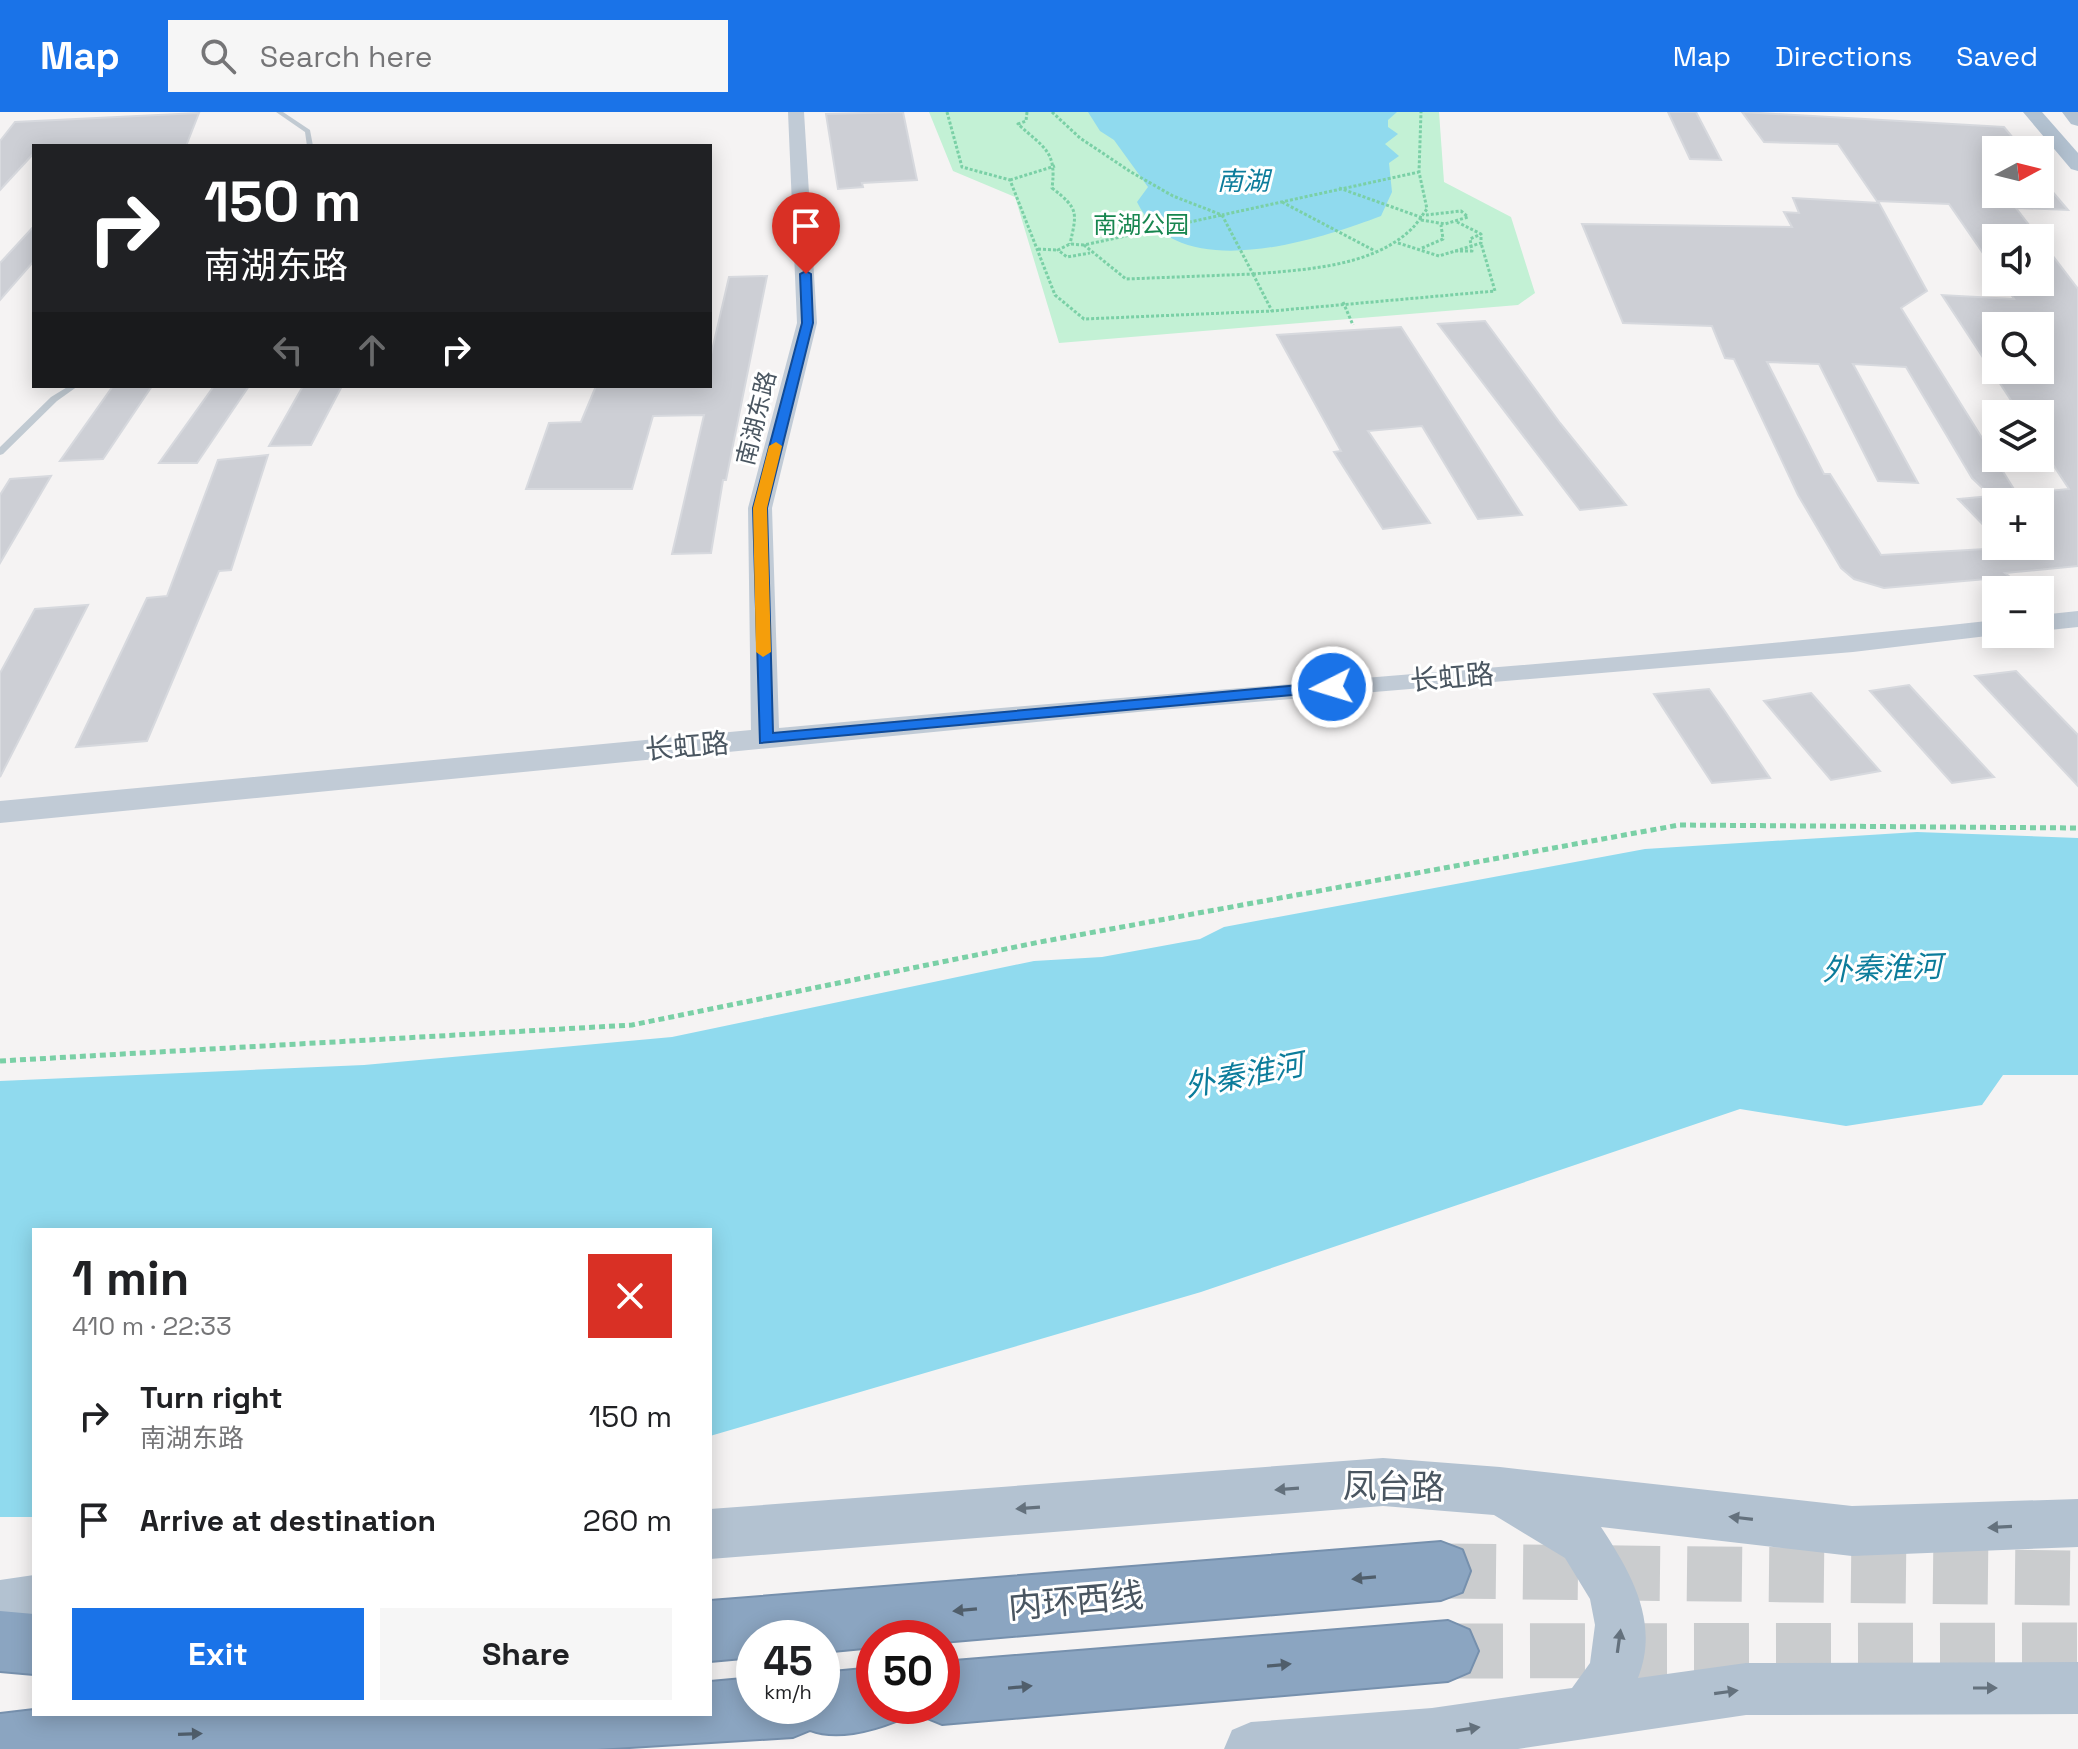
<!DOCTYPE html>
<meta charset="utf-8">
<style>
:root{--surface:#fff;--page:#f6f6f6;--text:#202124;--muted:#757577;--accent:#1a73e8}
body{margin:0;font-family:"Space Grotesk","Noto Sans SC",sans-serif;background:var(--page);color:var(--text);height:100vh;display:flex;flex-direction:column;font-size:30px;white-space:nowrap}
*{box-sizing:border-box;margin:0}
p{font-size:26px;color:var(--muted)}
.icon{flex:none;width:44px;height:44px;fill:none;stroke:currentColor;stroke-width:2;stroke-linecap:round;stroke-linejoin:round}
.map{position:relative;flex:1;overflow:hidden}
.drawer{position:absolute;left:32px;top:1116px;width:680px;height:488px;display:flex;flex-direction:column;background:var(--surface);border-radius:0px;box-shadow:0 4px 20px #0003}
.drawer>*{flex:none}
.hud{position:absolute;left:32px;top:32px;width:680px;height:244px;border-radius:0px;box-shadow:0 4px 20px #0003;background:#202124;color:#fff;overflow:hidden}
.needle{width:52px;rotate:83deg}
.tools{position:absolute;left:1982px;top:24px;display:grid;gap:16px}
.tools a{display:grid;place-items:center;width:72px;height:72px;border-radius:0px;background:var(--surface);box-shadow:0 4px 20px #0003;font-size:40px}
.speed{position:absolute;left:736px;top:1508px;display:flex;gap:16px;font-size:40px;font-weight:700;text-align:center}
.speed>*{display:grid;place-content:center;width:104px;height:104px;border-radius:50%;background:var(--surface);box-shadow:0 4px 20px #0003;line-height:1}
.speed small{font-size:20px;font-weight:400}
.speed .limit{border:12px solid #d22;background:#fff;color:#111}
.pin{position:absolute;display:grid;place-items:center;width:68px;height:68px;color:#fff;margin:-82px -34px;border-radius:50% 50% 50% 0;rotate:-45deg;box-shadow:0 0 8px #0007}
.pin .icon{rotate:45deg}
.me{position:absolute;width:88px;margin:-44px;rotate:265deg;stroke-linejoin:round;filter:drop-shadow(0 0 6px #0008)}
.turn{display:flex;align-items:center;gap:28px;height:168px;padding:0 40px;font-size:36px}
.turn .icon{width:104px;height:104px;stroke-width:2.5}
.turn b{display:block;font-size:56px;line-height:68px}
.lanes{display:flex;align-items:center;height:76px;padding:0 40px;background:#0003;justify-content:center;gap:40px;direction:ltr}
.lanes .off{opacity:.35}
.round{display:grid;place-items:center;flex:none;width:84px;height:84px;border-radius:0px;background:var(--page)}
.summary{display:flex;align-items:center;justify-content:space-between;height:136px;padding:0 40px}
h1{font-size:48px;font-weight:600;line-height:60px}
.action{display:flex;gap:16px;margin-top:auto;padding:16px 40px}
.action a{flex:1;height:92px;border-radius:0px;background:var(--accent);color:#fff;font-size:32px;font-weight:600;line-height:92px;text-align:center}
.action a+a{background:var(--page);color:var(--text)}
ul{padding:0;list-style:none}
li{display:flex;align-items:center;gap:24px;height:104px;padding:0 40px}
li div{flex:1}
li b{display:block;font-size:30px}
li em{font-style:normal}
header{display:flex;align-items:center;gap:48px;box-sizing:border-box;height:112px;padding:0 40px;background:var(--accent);color:#fff}
header strong{font-size:38px}
nav{display:flex;gap:44px;margin-inline-start:auto;font-size:28px}
.search{width:560px;height:72px;background:var(--page);display:flex;align-items:center;gap:20px;box-sizing:border-box;padding:0 28px;border-radius:0px;color:var(--muted);font-size:30px}
.map>svg:first-child{display:block}
.green{fill:#c3f1d5}
.water{fill:#90daee}
.building{fill:#cdcfd5;stroke:#d7d9de;stroke-width:2;fill-rule:evenodd}
.lines{fill:none;stroke-linecap:round;stroke-linejoin:round}
.highway-tunnel{stroke:#caccce;stroke-width:55;stroke-dasharray:55 27;stroke-linecap:butt}
.highway-casing{stroke:#7690ad;stroke-width:4}
.path-far1{stroke:#7ad0a6;stroke-width:3;stroke-dasharray:3 2;stroke-linecap:butt}
.path{stroke:#7ad0a6;stroke-width:5;stroke-dasharray:6 4;stroke-linecap:butt}
.lane{fill:#c1cad2;fill-rule:evenodd}
.secondary{fill:#c1cbd6;fill-rule:evenodd}
.primary{fill:#b3c2d1;fill-rule:evenodd}
.highway{fill:#8ba5c1;fill-rule:evenodd}
.oneway{fill:#64717d}
.oneway2{fill:#505e6b}
.route{fill:#1a73e8;stroke:#114b97;stroke-width:2}
.slow{fill:#f59e0b}
.labels{text-anchor:middle;dominant-baseline:central;stroke-width:6;stroke-linejoin:round;paint-order:stroke}
.far-park-label{font-size:24px;fill:#17864f;stroke:#fff}
.far-street-label{font-size:24px;fill:#4a5661;stroke:#fff}
.far-water-label{font-size:26px;font-style:italic;fill:#0c7c9b;stroke:#fff}
.street-label{font-size:28px;fill:#4a5661;stroke:#fff}
.water-label{font-size:30px;font-style:italic;fill:#0c7c9b;stroke:#fff}
.near-street-label{font-size:34px;fill:#4a5661;stroke:#fff}
</style>
<header>
<strong>Map</strong>
<div class="search"><svg class="icon" aria-label="search" viewBox="0 0 24 24"><circle cx="10" cy="10" r="6"/><path d="M15 15l6 6"/></svg>Search here</div>
<nav><a>Map</a><a>Directions</a><a>Saved</a></nav>
</header>
<div class="map">
<svg width="2078" height="1637" viewBox="0 0 2078 1637">
<rect width="100%" height="100%" fill="#f5f3f3"/>
<!-- green -->
<path class="green" d="M 929,0 L 1439,0 L 1444,70 L 1511,105 L 1535,181 L 1518,193 L 1059,231 L 1015,85 L 953,59 Z"/>
<!-- water -->
<path class="water" d="M 1088,0 L 1397,0 L 1388,8 L 1388,15 L 1398,22 L 1385,32 L 1399,44 L 1389,51 L 1392,80 L 1381,104 C 1315,129 1177,174 1137,90 L 1148,75 L 1114,28 L 1100,19 Z
M 1917,720 L 2078,726 L 2078,963 L 2003,963 L 1982,993 L 1846,1014 L 1740,997 L 1201,1180 L 710,1324 L 710,1118 L 34,1118 L 34,1405 L 0,1405 L 0,969 L 364,953 L 672,925 L 1034,849 L 1102,845 L 1200,827 L 1224,815 L 1645,737 Z"/>
<!-- building -->
<path class="building" d="M 903,0 L 917,68 L 862,71 L 863,75 L 838,77 L 826,2 Z
M 1668,0 L 1696,0 L 1721,48 L 1690,47 Z
M 1742,0 L 2004,15 L 2023,38 L 1996,38 L 1996,82 L 2040,82 L 2040,65 L 2068,98 L 2016,96 L 2039,126 L 1996,126 L 1996,160 L 1949,92 L 1877,89 L 1838,32 L 1764,30 Z
M 199,1 L 186,34 L 34,34 L 34,41 L 0,78 L 0,29 L 15,10 Z
M 1793,86 L 1879,91 L 1927,179 L 1901,196 L 2017,382 L 2069,377 L 2040,333 L 2040,302 L 2020,302 L 1942,183 L 2014,187 L 2003,170 L 2040,170 L 2040,127 L 2078,177 L 2078,454 L 2005,461 L 2010,465 L 1884,476 L 1854,467 L 1841,456 L 1798,383 L 1734,247 L 1725,246 L 1712,214 L 1623,211 L 1582,112 L 1792,115 L 1784,100 L 1799,101 ZM 1996,214 L 2040,214 L 2040,258 L 1996,258 ZM 1767,250 L 1819,252 L 1878,369 L 1918,371 L 1853,252 L 1906,255 L 1972,366 L 1991,384 L 1958,387 L 1996,426 L 1996,390 L 2040,390 L 2040,434 L 1881,443 L 1830,362 L 1824,362 Z
M 34,114 L 34,149 L 0,188 L 0,151 Z
M 767,164 L 726,368 L 723,368 L 711,441 L 672,442 L 704,303 L 653,304 L 632,377 L 526,377 L 549,311 L 581,310 L 596,274 L 710,274 L 710,247 L 729,165 Z
M 1485,209 L 1560,311 L 1626,393 L 1580,398 L 1438,212 Z
M 1401,215 L 1522,403 L 1478,407 L 1422,314 L 1368,319 L 1430,411 L 1383,417 L 1334,340 L 1341,339 L 1277,223 Z
M 113,274 L 152,274 L 103,347 L 60,349 Z
M 214,274 L 249,274 L 197,351 L 159,351 Z
M 303,274 L 342,274 L 311,333 L 269,334 Z
M 268,343 L 231,458 L 219,459 L 147,629 L 76,635 L 147,486 L 167,484 L 218,348 Z
M 51,364 L 0,451 L 0,383 L 10,367 Z
M 88,493 L 0,665 L 0,561 L 35,497 Z
M 2016,559 L 2078,623 L 2078,674 L 1975,564 Z
M 1909,573 L 1994,665 L 1952,671 L 1870,579 Z
M 1709,577 L 1724,598 L 1770,666 L 1712,671 L 1654,582 Z
M 1811,581 L 1880,659 L 1831,668 L 1764,589 Z"/>
<g class="lines">
<!-- highway-tunnel -->
<path class="highway-tunnel" d="M 1441,1459 L 2078,1466
M 1448,1539 L 2078,1538"/>
<defs>
<path id="highway" d="M 1441,1430 L 1462,1438 L 1470,1459 L 1462,1480 L 1441,1488 L 942,1530 L 942,1526 L 874,1526 L 874,1535 L 822,1540 L 822,1526 L 754,1526 L 754,1545 L 710,1549 L 710,1489 Z
M 0,1499 L 34,1502 L 34,1562 L 0,1559 Z
M 1448,1509 L 1469,1518 L 1478,1539 L 1469,1560 L 1448,1569 L 942,1612 L 920,1603 L 917,1594 L 942,1594 L 942,1550 Z
M 874,1556 L 874,1594 L 902,1594 L 896,1609 C 871,1619 836,1628 810,1618 L 793,1625 L 597,1637 L 0,1637 L 0,1602 L 34,1598 L 34,1602 L 710,1602 L 710,1570 L 754,1566 L 754,1594 L 822,1594 L 822,1561 Z"/>
</defs>
<!-- highway casing -->
<use href="#highway" class="highway-casing"/>
<!-- path-far1 -->
<path class="path-far1" d="M 947,0 L 962,55 L 1010,68 L 1055,183 L 1084,207 L 1272,199 L 1495,179 L 1481,131
M 1027,0 L 1026,9 L 1018,12 C 1044,36 1057,39 1052,76 C 1079,97 1077,100 1070,132
M 1052,0 L 1080,26 L 1131,60 L 1173,84 L 1222,103 L 1419,60
M 1010,68 L 1055,54
M 1339,76 L 1423,106
M 1282,90 L 1375,139
M 1222,103 L 1253,162 L 1126,167 L 1084,133 Z
M 1421,108 L 1445,112 L 1468,105 L 1461,99 L 1426,103
M 1398,131 L 1439,144 L 1481,131 L 1481,122 L 1457,110
M 1084,133 L 1070,132 L 1058,138 L 1067,145 L 1090,141
M 1422,136 L 1443,127 L 1441,113
M 1038,137 L 1058,138
M 1455,139 L 1472,139 L 1470,127 L 1481,122
M 1253,162 L 1272,199
M 1253,162 C 1302,158 1368,155 1407,121 C 1415,115 1421,105 1427,97 L 1419,60 L 1421,0
M 1343,190 L 1353,213"/>
<!-- path -->
<path class="path" d="M 0,949 L 632,913 L 1040,830 L 1679,713 L 2078,716"/>
<!-- lane -->
<path class="lane" d="M 276,0 L 283,0 L 310,18 L 313,34 L 307,34 L 305,20 Z
M 69,274 L 78,274 L 57,289 L 3,342 L 0,343 L 0,335 L 51,285 Z"/>
<!-- secondary -->
<path class="secondary" d="M 788,0 L 804,0 L 817,211 L 772,396 L 779,616 C 1184,577 1591,553 1996,508 L 1996,522 L 2004,522 L 1853,540 L 1148,599 L 0,711 L 0,689 L 751,618 L 748,396 L 797,211 Z
M 2078,499 L 2078,515 L 2040,519 L 2040,503 Z"/>
<!-- primary -->
<path class="primary" d="M 2023,0 L 2042,0 L 2078,41 L 2078,59 L 2071,57 Z
M 2062,0 L 2078,0 L 2078,14 L 2071,12 Z
M 1383,1346 L 1500,1355 L 1852,1394 L 2078,1387 L 2078,1435 L 1852,1444 L 1601,1415 C 1631,1461 1660,1510 1638,1566 L 1746,1551 L 2078,1550 L 2078,1602 L 1746,1603 L 1518,1637 L 1224,1637 L 1232,1618 L 1251,1610 L 1432,1596 L 1572,1576 L 1590,1551 L 1595,1513 L 1590,1487 L 1565,1446 L 1494,1403 L 1383,1394 L 710,1447 L 710,1397 Z
M 34,1463 L 34,1513 L 0,1518 L 0,1468 Z"/>
<!-- highway -->
<use href="#highway" class="highway"/>
</g>
<!-- one-way arrows -->
<defs><path id="oneway-solid" d="M-6-.8H1V-3.2L6.5 0L1 3.2V.8H-6Z" transform="scale(2)"/></defs>
<g class="oneway">
<use href="#oneway-solid" transform="translate(1287 1377) rotate(176)"/>
<use href="#oneway-solid" transform="translate(1028 1396) rotate(176)"/>
<use href="#oneway-solid" transform="translate(1741 1406) rotate(-173)"/>
<use href="#oneway-solid" transform="translate(2000 1415) rotate(177)"/>
<use href="#oneway-solid" transform="translate(1619 1529) rotate(-82)"/>
<use href="#oneway-solid" transform="translate(1985 1576)"/>
<use href="#oneway-solid" transform="translate(1726 1580) rotate(-8)"/>
<use href="#oneway-solid" transform="translate(1468 1617) rotate(-9)"/>
</g>
<g class="oneway2">
<use href="#oneway-solid" transform="translate(1364 1466) rotate(175)"/>
<use href="#oneway-solid" transform="translate(965 1498) rotate(175)"/>
<use href="#oneway-solid" transform="translate(1279 1553) rotate(-5)"/>
<use href="#oneway-solid" transform="translate(1020 1575) rotate(-5)"/>
<use href="#oneway-solid" transform="translate(190 1622) rotate(-2)"/>
</g>
<!-- route -->
<path class="route" d="M 806,159 L 811,162 L 813,211 L 767,396 L 773,621 L 1332,570 L 1340,575 L 1337,579 L 760,631 L 753,396 L 802,211 L 800,162 Z"/>
<!-- slow -->
<path class="slow" d="M 776,330 L 782,334 L 767,396 L 771,540 L 763,545 L 756,540 L 753,396 L 769,334 Z"/>
<g class="labels">
<!-- far-park labels -->
<g class="far-park-label">
<text x="1141" y="112">南湖公园</text>
</g>
<!-- far-street labels -->
<g class="far-street-label">
<text transform="translate(756 306) rotate(-76)">南湖东路</text>
</g>
<!-- far-water labels -->
<g class="far-water-label">
<text x="1243" y="69">南湖</text>
</g>
<!-- street labels -->
<g class="street-label">
<text transform="translate(1452 565) rotate(-5)">长虹路</text>
<text transform="translate(687 634) rotate(-5)">长虹路</text>
</g>
<!-- water labels -->
<g class="water-label">
<text transform="translate(1882 856) rotate(-2)">外秦淮河</text>
<text transform="translate(1244 963) rotate(-11)">外秦淮河</text>
</g>
<!-- near-street labels -->
<g class="near-street-label">
<text transform="translate(1394 1375) rotate(1)">凤台路</text>
<text transform="translate(1076 1489) rotate(-5)">内环西线</text>
</g>
</g>
</svg>
<div class="tools">
<a><svg class="needle" viewBox="-14 -14 28 28"><path d="M0-13l5 13h-10z" fill="#e53935"/><path d="M0 13l5-13h-10z" fill="#757577"/></svg></a>
<a><svg class="icon" aria-label="sound" viewBox="0 0 24 24"><path d="M4 9h4l5-4v14l-5-4H4zM17 9q2 3 0 6"/></svg></a>
<a><svg class="icon" aria-label="search" viewBox="0 0 24 24"><circle cx="10" cy="10" r="6"/><path d="M15 15l6 6"/></svg></a>
<a><svg class="icon" aria-label="layers" viewBox="0 0 24 24"><path d="M12 4l9 5-9 5-9-5zM3 14l9 5 9-5"/></svg></a>
<a>+</a>
<a>−</a>
</div>
<div class="speed"><div>45<small>km/h</small></div><div class="limit">50</div></div>
<div class="pin" style="left:806px;top:162px;background:#d93025"><svg class="icon" aria-label="arrive" viewBox="0 0 24 24"><path d="M6 21V4h12l-3 4 3 4H6"/></svg></div>
<svg class="me" style="left:1332px;top:575px" viewBox="-20 -20 40 40"><circle r="17" fill="#1a73e8" stroke="#fff" stroke-width="3"/><path d="M0-11L8 9 0 5-8 9z" fill="#fff"/></svg>
<div class="hud">
<div class="turn"><svg class="icon" aria-label="right" viewBox="0 0 24 24"><path d="M7 20v-9h11M14 6l5 5-5 5"/></svg><div><b>150 m</b>南湖东路</div></div>
<div class="lanes"><svg class="icon off" aria-label="left" viewBox="0 0 24 24"><path d="M17 20v-9H6M10 6l-5 5 5 5"/></svg><svg class="icon off" aria-label="ahead" viewBox="0 0 24 24"><path d="M12 20V5M6 11l6-6 6 6"/></svg><svg class="icon" aria-label="right" viewBox="0 0 24 24"><path d="M7 20v-9h11M14 6l5 5-5 5"/></svg></div>
</div>
<section class="drawer">
<div class="summary"><div><h1>1 min</h1><p>410 m · 22:33</p></div><a class="round" style="background:#d93025;color:#fff"><svg class="icon" aria-label="close" viewBox="0 0 24 24"><path d="M6 6l12 12M18 6L6 18"/></svg></a></div>
<ul>
<li><svg class="icon" aria-label="right" viewBox="0 0 24 24"><path d="M7 20v-9h11M14 6l5 5-5 5"/></svg><div><b>Turn right</b><p>南湖东路</p></div><em>150 m</em></li>
<li><svg class="icon" aria-label="arrive" viewBox="0 0 24 24"><path d="M6 21V4h12l-3 4 3 4H6"/></svg><div><b>Arrive at destination</b></div><em>260 m</em></li>
</ul>
<div class="action"><a>Exit</a><a>Share</a></div>
</section>
</div>
